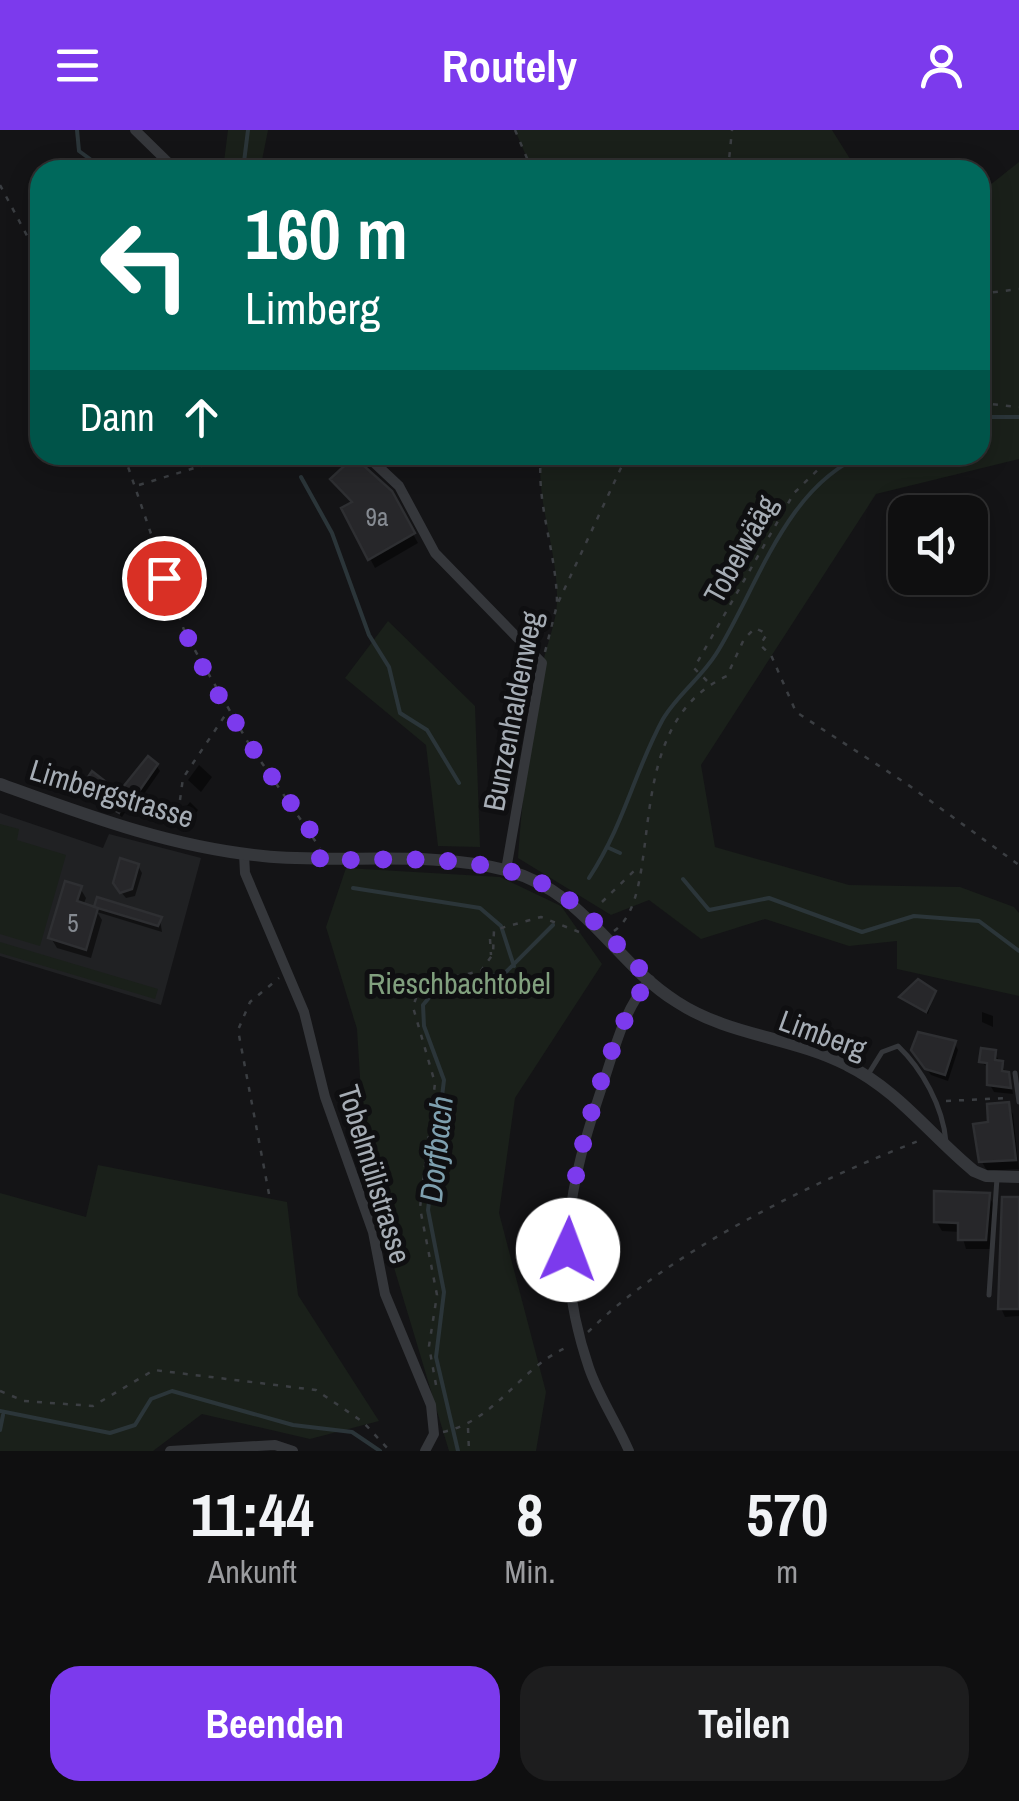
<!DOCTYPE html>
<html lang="de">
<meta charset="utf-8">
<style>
:root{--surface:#0f0f10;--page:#1d1d1e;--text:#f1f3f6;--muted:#9b9c9f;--line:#2f2f30;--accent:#7c3aed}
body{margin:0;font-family:"Archivo Narrow",sans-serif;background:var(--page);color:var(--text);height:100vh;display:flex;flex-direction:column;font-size:38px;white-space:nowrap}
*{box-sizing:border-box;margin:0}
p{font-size:32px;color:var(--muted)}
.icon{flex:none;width:55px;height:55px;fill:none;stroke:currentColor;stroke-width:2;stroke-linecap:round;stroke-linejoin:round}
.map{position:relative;height:1321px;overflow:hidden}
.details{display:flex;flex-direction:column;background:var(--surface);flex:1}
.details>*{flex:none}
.top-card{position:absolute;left:30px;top:30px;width:960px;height:305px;border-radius:30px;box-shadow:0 5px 25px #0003,0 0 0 2px var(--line);background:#00695c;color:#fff;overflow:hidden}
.controls{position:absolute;left:888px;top:365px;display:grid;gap:20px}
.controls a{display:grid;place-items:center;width:100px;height:100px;border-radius:20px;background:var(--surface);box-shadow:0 5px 25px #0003,0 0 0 2px var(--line);font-size:50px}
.pin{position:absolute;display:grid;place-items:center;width:85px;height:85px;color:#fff;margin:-42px;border:5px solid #fff;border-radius:50%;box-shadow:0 2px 10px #0007}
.me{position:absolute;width:110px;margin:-55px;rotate:2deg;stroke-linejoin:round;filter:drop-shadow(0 0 8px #0008)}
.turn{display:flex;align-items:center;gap:35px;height:210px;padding:0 50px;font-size:45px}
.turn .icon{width:130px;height:130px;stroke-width:2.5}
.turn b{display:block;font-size:70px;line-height:85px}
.then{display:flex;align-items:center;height:95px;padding:0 50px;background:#0003;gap:20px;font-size:38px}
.eta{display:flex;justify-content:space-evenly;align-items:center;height:170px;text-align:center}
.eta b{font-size:60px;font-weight:700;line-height:70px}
.primary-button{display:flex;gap:20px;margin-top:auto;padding:20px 50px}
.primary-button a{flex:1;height:115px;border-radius:30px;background:var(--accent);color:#fff;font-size:40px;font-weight:700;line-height:115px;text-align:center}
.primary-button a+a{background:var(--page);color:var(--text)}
header{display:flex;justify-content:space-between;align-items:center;height:130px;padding:0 50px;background:var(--accent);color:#fff;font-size:45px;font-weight:700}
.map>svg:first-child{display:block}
.built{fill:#202123}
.green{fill:#1a201a}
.shadow{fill:#0007}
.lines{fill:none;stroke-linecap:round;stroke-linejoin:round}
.stream{stroke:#2b3539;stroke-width:4}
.building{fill:#27272a;stroke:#2e2f32;stroke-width:2.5}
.path{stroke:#3b3e42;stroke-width:2.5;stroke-dasharray:5 8;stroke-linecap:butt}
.service{stroke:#35373b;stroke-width:5}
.minor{stroke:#35373b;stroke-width:10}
.tertiary{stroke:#35373b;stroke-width:12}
.route{stroke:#7c3aed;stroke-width:18;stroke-dasharray:0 32.4}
.labels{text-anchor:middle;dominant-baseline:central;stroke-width:10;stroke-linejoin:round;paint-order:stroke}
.number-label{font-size:25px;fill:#868b92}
.street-label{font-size:30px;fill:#a6adb5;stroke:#0f0f11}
.park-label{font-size:30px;fill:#81a07e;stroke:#0f0f11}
.water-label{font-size:32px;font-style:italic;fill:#7ea0af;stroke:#0f0f11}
</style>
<header><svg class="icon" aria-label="menu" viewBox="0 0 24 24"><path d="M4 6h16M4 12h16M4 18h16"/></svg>Routely<svg class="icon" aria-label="person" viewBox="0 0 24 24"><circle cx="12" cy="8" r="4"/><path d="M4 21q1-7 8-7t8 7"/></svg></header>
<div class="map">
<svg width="1019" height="1321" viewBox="0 0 1019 1321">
<rect width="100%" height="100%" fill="#141416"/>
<!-- built -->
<path class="built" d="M 0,683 L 103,718 L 109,704 L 201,728 L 161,875 L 0,826 Z"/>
<!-- green -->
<path class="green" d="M 228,0 L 268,0 L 260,40 L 223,40 Z
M 515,0 L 832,0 L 857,40 L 532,40 Z
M 1019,32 L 1019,329 L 876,364 L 701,635 L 715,717 L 849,755 L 960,757 L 1014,777 L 1019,783 L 1019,866 L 897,839 L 897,811 L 849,816 L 765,789 L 701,809 L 649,770 L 611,785 L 518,728 C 522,664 531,601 542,537 C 546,515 557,492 557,470 C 558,420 536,375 541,325 L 980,325 L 980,63 Z
M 388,491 L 475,576 L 480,717 L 438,716 L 426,615 L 345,548 Z
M 0,694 L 19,699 L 17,710 L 66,725 L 40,816 L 0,804 Z
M 346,738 L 500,747 L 561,776 L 602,834 L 515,968 L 499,1083 L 546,1262 L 536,1321 L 449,1321 L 366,1044 L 357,899 L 326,797 Z
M 0,812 L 158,859 L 155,869 L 0,823 Z
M 98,1035 L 287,1072 L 298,1165 L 379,1291 L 310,1309 L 202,1284 L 153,1321 L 0,1321 L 0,1063 L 86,1087 Z"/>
<!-- shadow -->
<path class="shadow" d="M 319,325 L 352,325 L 353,330 L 321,329 Z
M 378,325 L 394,325 L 391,335 Z
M 333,350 L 390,363 L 418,413 L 375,438 L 344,379 L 353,374 Z
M 156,635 L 160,641 L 130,684 L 126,681 L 122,687 L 83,659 L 119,665 Z
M 199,635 L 212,647 L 201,662 L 188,650 Z
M 190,672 L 198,680 L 187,694 L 179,686 Z
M 138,736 L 142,743 L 135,766 L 126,768 L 120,761 Z
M 80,758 L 86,768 L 83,776 L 160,789 L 162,802 L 97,782 L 102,790 L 91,828 L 57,818 L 51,808 Z
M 934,863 L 928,884 L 902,867 Z
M 982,882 L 993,886 L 993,897 L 982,892 Z
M 955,914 L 958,920 L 948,951 L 931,945 L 918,927 Z
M 994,922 L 1011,951 L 1013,964 L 994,962 L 990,955 L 990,939 L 981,932 Z
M 1008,975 L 1013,984 L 1019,1039 L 987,1041 L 982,1032 L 990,994 Z
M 988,1065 L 994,1075 L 991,1119 L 966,1119 L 961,1102 L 942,1101 L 936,1091 Z
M 1019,1070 L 1019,1186 L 1005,1187 L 1001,1178 Z"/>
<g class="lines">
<!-- stream -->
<path class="stream" d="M 77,0 L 79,21 L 105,40
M 243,40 L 248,0
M 980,287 L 1019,287
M 301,347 L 332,403 L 369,505 L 389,537 L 400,583 L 427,600 L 459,653
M 609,718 L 620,723
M 589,748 C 625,693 634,642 663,589 C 677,565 701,548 716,524 C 757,459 785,357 863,325
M 683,749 L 709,780 L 769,768 L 862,802 L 914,786 L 979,791 L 1019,821
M 353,758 L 480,778 L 501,796 L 514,836
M 0,1281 L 110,1303 L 135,1295 L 151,1269 L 172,1261 L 293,1295 L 352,1302 L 380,1321
M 0,1300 L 3,1285
M 458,1321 L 436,1227 L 444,1162 L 428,1080 L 444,950 L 424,896 L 423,875 L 437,858 L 505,843 L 553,795"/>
</g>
<!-- building -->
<path class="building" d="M 354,327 L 392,361 L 415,403 L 368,430 L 341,378 L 352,372 L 330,349 Z
M 148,626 L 158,634 L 126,680 L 122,677 L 119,683 L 80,659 L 92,641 L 119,662 Z
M 120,728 L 139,734 L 132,759 L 120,763 L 113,753 Z
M 65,751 L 82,756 L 77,771 L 98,778 L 86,820 L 48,808 Z
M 97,767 L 162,787 L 158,796 L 94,777 Z
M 918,849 L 936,861 L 926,882 L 899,867 Z
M 918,902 L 956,911 L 945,945 L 925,939 L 911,920 Z
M 981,918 L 996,920 L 995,930 L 1003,931 L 1002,941 L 1009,942 L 1011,958 L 987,955 L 987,933 L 979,932 Z
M 1009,972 L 1016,1030 L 979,1032 L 973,994 L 988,992 L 987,974 Z
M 934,1061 L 990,1063 L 986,1110 L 958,1110 L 958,1093 L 934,1092 Z
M 1002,1067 L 1019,1067 L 1019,1179 L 998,1179 Z"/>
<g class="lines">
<!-- path -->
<path class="path" d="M 515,0 L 532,40
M 728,40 L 732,0
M 0,55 L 40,130
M 980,164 L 1019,159
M 980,273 L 1019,277
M 124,325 L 185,503 L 249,614 L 320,718
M 299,325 L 324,330 L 352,325
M 541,325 C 536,376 557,423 557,474
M 139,355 L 237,325
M 545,522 L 557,475 L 627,325
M 707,551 L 694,538 L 794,363 L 833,325
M 180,670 L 183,648 L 228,581
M 602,772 L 637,738
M 614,801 C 668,763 617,596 727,546 L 744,509 L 755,498 L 767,504 L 760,515 L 771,525 L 796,582 L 907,654 L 1019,735
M 490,809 L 491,825
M 946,971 L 1008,968
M 269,1064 L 238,900 L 250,872 L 279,848
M 588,1202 C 671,1120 812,1052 921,1010
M 436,1255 L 429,1216 L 437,1165 L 420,1078 L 435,953 L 413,877 L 418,862 L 430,852 L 481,841 L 493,824 L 494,800 L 541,787 L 584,804
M 0,1261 L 24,1271 L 93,1276 L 154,1240 L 316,1260 L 363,1292 L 390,1321
M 468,1298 L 469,1321
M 443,1302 C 498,1290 520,1236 570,1216"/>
<!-- service -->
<path class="service" d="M 869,943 L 882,922 L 898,916 C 922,939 943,976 946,1012
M 1015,943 L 1019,972
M 989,1165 L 997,1048"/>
<!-- minor -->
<path class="minor" d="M 135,0 L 176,40
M 366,325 L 399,356 L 435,423 L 542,533 L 506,740
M 244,724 L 245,743 L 304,882 L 325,967 L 373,1102 L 385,1164 L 431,1275 L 434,1304 L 425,1321
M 170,1321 L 275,1315 L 293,1321
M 629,1321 C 617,1293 599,1267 589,1238 C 552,1129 568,1058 603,954 C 615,918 624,878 650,850"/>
<!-- tertiary -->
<path class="tertiary" d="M 0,654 C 86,685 170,717 263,726 C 342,734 427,720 505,740 C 586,761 613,832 677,872 C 729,906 793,907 847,935 C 898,960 931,1006 974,1041 L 986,1046 L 1019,1047"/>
</g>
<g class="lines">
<!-- route -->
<path class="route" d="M 164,448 C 196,546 261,631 320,714 L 320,730 C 399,731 501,719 568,769 C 599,793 624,822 650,850 C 610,891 564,1062 568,1120"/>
</g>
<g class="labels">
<!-- number labels -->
<g class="number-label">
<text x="377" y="387">9a</text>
<text x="73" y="793">5</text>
</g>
<!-- street labels -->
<g class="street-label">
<text transform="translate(740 419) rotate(-61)">Tobelwääg</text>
<text transform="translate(512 581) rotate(-79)">Bunzenhaldenweg</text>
<text transform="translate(112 663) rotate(17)">Limbergstrasse</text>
<text transform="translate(823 904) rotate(20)">Limberg</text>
<text transform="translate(375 1044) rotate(73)">Tobelmülistrasse</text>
</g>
<!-- park labels -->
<g class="park-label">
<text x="459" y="853">Rieschbachtobel</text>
</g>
<!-- water labels -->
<g class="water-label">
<text transform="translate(436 1019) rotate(-84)">Dorfbach</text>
</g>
</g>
</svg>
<div class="controls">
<a><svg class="icon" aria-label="sound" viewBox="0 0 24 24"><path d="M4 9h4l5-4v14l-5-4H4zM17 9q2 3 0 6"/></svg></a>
</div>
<div class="pin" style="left:164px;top:448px;background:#d93025"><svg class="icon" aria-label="arrive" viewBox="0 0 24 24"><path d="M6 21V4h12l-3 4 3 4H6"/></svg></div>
<svg class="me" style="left:568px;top:1120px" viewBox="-20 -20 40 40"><circle r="19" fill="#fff"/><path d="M0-13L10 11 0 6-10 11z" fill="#7c3aed"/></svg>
<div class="top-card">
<div class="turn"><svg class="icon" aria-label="left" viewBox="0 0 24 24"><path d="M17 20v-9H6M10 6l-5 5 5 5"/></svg><div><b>160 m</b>Limberg</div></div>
<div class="then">Dann<svg class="icon" aria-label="ahead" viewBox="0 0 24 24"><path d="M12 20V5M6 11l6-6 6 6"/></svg></div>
</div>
</div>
<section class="details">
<div class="eta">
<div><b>11:44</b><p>Ankunft</p></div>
<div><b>8</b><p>Min.</p></div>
<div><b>570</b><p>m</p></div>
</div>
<div class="primary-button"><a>Beenden</a><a>Teilen</a></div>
</section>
